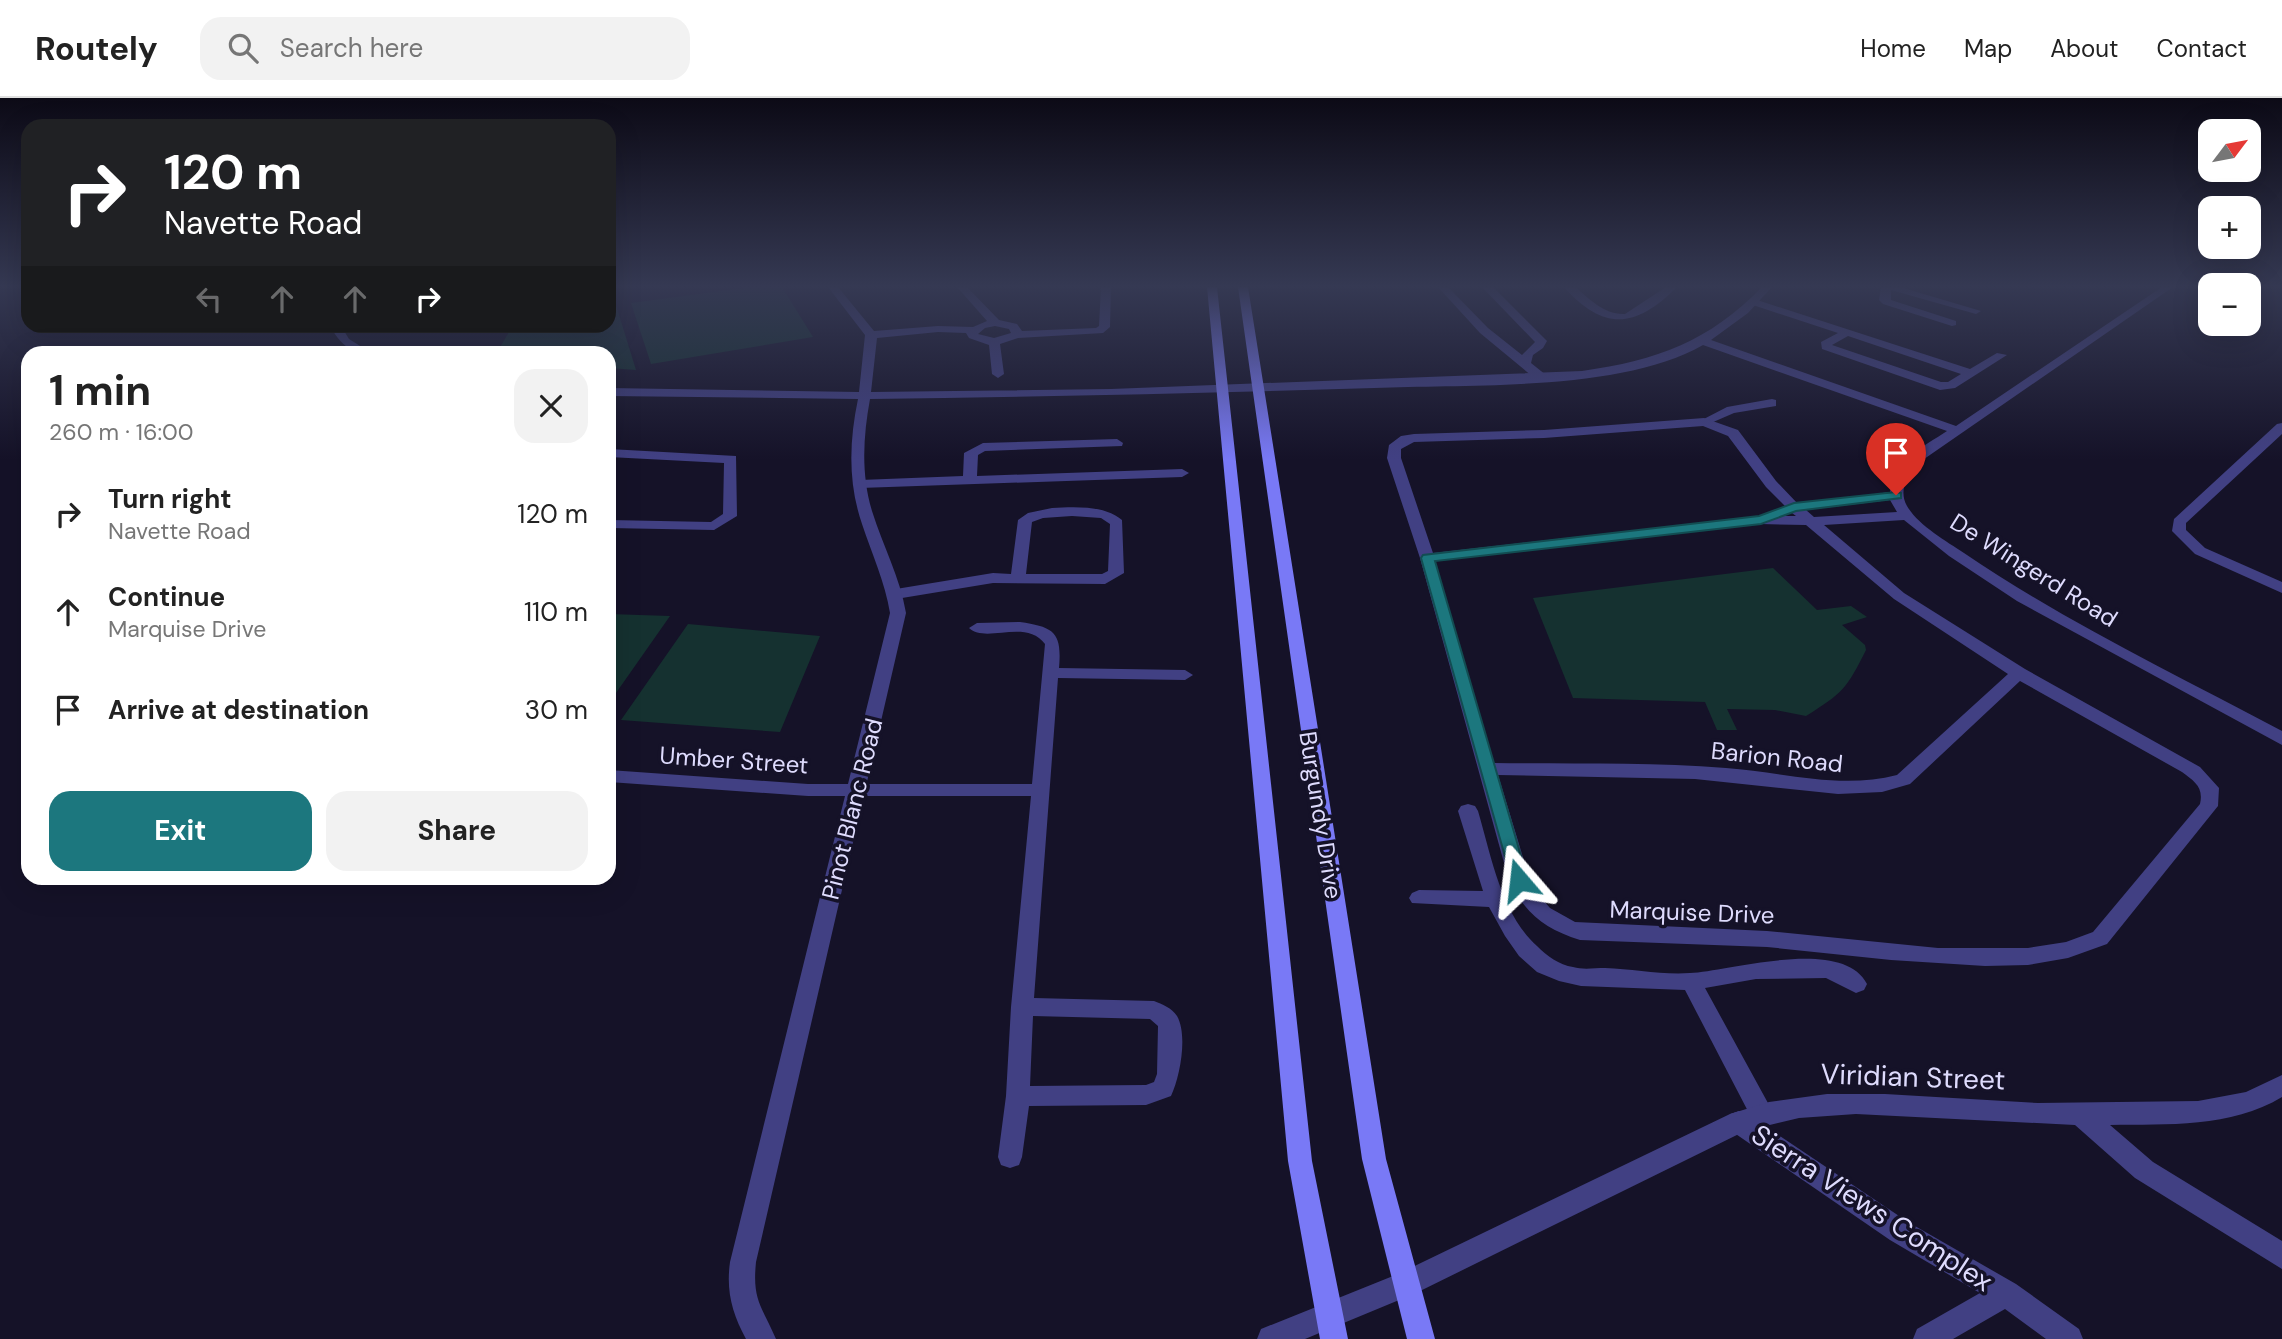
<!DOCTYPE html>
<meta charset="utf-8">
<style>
:root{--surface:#fff;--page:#f2f2f2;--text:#222;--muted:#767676;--line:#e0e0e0;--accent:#1c777e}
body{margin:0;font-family:"DM Sans",sans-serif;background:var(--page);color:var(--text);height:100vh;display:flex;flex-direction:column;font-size:26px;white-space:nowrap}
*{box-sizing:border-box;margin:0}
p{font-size:23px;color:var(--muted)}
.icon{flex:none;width:38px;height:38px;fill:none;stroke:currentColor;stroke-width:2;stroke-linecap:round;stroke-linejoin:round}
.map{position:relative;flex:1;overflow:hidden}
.sheet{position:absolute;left:21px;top:248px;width:595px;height:539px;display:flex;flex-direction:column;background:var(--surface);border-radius:21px;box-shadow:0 7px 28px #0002}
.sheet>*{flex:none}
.banner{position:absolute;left:21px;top:21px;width:595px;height:214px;border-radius:21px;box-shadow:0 7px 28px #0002;background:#202124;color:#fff;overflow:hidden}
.needle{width:46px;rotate:58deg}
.fabs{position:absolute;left:2198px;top:21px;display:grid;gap:14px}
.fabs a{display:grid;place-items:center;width:63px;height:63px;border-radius:14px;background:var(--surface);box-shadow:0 7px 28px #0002;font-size:35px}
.pin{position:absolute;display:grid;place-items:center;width:60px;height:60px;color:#fff;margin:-72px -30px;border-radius:50% 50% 50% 0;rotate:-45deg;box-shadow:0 0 7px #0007}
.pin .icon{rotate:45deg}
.me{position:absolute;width:77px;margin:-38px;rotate:343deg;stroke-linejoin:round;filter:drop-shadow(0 0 5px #0008)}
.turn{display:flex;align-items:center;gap:24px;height:147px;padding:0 28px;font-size:32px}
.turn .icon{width:91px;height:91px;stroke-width:2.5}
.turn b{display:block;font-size:49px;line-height:60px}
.lanes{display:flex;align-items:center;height:66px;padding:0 28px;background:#0003;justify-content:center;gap:35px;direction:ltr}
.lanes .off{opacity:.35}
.round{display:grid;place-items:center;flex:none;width:74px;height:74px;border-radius:21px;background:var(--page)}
.overview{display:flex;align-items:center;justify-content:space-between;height:119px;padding:0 28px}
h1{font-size:42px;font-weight:700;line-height:52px}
.primary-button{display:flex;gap:14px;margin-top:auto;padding:14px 28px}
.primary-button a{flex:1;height:80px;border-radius:21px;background:var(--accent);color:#fff;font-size:28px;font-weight:700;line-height:80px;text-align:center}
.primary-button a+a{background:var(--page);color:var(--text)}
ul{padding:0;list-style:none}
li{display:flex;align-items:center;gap:21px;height:98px;padding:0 28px}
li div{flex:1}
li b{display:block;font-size:26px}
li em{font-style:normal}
header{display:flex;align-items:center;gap:42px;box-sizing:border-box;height:98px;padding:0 35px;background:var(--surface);border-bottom:2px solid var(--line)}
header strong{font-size:33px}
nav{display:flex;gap:38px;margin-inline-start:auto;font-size:24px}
.search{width:490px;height:63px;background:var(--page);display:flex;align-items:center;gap:18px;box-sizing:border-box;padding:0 24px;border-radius:21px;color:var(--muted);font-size:26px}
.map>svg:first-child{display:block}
.green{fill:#153130}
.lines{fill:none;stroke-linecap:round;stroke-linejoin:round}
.lane{fill:#414083;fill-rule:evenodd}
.street{fill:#414083;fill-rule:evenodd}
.secondary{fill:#7979f6;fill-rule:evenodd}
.route{fill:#1c777e;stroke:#124d52;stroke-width:2}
.labels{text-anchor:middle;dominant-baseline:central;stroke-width:7;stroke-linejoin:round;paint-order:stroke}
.street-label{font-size:24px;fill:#dedbfd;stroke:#151228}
.near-street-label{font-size:28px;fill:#dedbfd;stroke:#151228}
</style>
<header>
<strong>Routely</strong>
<div class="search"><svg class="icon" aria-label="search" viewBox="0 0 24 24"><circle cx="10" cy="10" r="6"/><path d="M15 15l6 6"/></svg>Search here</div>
<nav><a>Home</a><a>Map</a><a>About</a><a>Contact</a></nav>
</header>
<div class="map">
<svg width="2282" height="1241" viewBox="0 0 2282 1241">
<rect width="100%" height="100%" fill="#151228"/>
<!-- green -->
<path class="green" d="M 751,189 L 782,189 L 813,239 L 651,266 L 631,205 Z
M 616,207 L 636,272 L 609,270 L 609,256 L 510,256 L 499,251 L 509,234 L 540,228 L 609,228 L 609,208 Z
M 1773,470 L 1817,512 L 1851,508 L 1867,519 L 1842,527 L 1865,547 L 1866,552 C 1847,590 1843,595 1806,618 L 1775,612 L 1727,611 L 1737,632 L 1717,632 L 1705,604 L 1573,600 L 1533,500 Z
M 609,516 L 670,518 L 609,605 Z
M 688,526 L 820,538 L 780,634 L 621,622 Z"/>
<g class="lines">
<!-- lane -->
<path class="lane" d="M 1438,189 L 1448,189 L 1488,230 L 1522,257 L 1535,244 L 1482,189 L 1493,189 L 1547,243 L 1543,250 L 1533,257 L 1531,265 L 1546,277 L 1546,283 L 1538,283 L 1480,235 Z
M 1564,189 L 1575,189 C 1590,201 1604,217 1625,216 L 1666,189 L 1677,189 C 1636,230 1604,234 1564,189 Z
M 1881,189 L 1900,189 L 1981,213 L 1976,216 L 1891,192 L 1891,202 L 1956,223 L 1956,227 L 1952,228 L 1883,206 L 1879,202 Z
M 1754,201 L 1970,271 L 1997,255 L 2007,257 L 1955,290 L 1940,292 L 1822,251 L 1821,244 L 1838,235 L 1750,206 L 1749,204 ZM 1848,238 L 1961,276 L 1948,284 L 1941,284 L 1832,247 Z
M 1772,301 L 1776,302 L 1776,308 L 1734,315 L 1704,328 L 1698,324 L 1727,309 Z
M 1117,341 L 1123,345 L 1122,348 L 985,353 L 978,357 L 977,378 L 1182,371 L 1189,375 L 1182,379 L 860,390 L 853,386 L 860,382 L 963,378 L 964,355 L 983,345 Z
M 1052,410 C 1074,409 1105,407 1122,422 L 1124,475 L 1105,486 L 993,485 L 896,501 L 888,496 L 896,491 L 993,475 L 1011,476 L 1018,422 L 1028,415 ZM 1072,418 L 1101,420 L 1110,426 L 1108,473 L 1102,476 L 1026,476 L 1032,424 L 1043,420 Z
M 1020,524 C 1055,529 1062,535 1059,570 L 1185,572 L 1193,577 L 1185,582 L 1058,580 L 1034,900 L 1154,903 C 1162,906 1172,910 1177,918 C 1188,937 1180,979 1171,998 L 1146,1007 L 1029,1008 L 1022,1059 L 1019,1067 L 1010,1070 L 1001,1067 L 998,1059 L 1006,998 L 1011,909 L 1031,698 L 857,698 L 850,697 L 848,692 L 850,687 L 857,686 L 1032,686 L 1045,546 C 1026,520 986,546 969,530 L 977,525 ZM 1033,918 L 1150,921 L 1158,928 L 1157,976 L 1154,984 L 1146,987 L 1030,988 Z
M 1468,706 L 1475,708 L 1478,713 C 1491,757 1501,816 1537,848 C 1547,858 1559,867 1573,869 C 1583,872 1594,870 1605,870 C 1633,871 1662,877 1690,875 C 1731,873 1842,838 1867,886 L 1864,892 L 1856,895 L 1826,880 L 1756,881 L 1705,890 L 1774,1016 L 1770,1023 L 1762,1026 L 1908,1124 L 2016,1186 L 2079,1231 L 2083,1241 L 2046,1241 L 2005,1211 L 1953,1241 L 1913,1241 L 1917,1231 L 1980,1195 L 1890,1142 L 1730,1032 L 1727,1024 L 1730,1016 L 1739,1013 L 1751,1019 L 1685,892 L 1581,888 L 1559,883 L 1537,874 L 1519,858 L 1505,838 L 1489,809 L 1412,805 L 1409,800 L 1412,795 L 1419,792 L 1483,793 L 1458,713 L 1461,708 Z"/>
<!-- street -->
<path class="street" d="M 828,189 L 838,189 L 874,233 L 938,228 L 973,229 L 987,223 L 957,189 L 967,189 L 999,222 L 1017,226 L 1022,233 L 1096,230 L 1099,228 L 1101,189 L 1111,189 L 1110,229 L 1103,235 L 1018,240 L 1000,246 L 1004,276 L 998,280 L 992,276 L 989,247 L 969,240 L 966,235 L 938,234 L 877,240 L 871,294 L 1111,291 L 1582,273 C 1658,262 1708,244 1762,189 L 1772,189 L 1748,215 L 1711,242 L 1956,328 L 2162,189 L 2173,189 L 1914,368 C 1906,380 1899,394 1907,408 C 1918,427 1946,443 1964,455 C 2064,523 2175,576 2282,633 L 2282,647 L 2017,503 L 1949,458 L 1904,422 L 1824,427 L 1904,495 L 2025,571 L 2200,669 L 2219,690 L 2218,708 L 2107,846 L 2068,860 L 2028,867 L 1985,868 L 1891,862 L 1767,849 L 1580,842 C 1545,831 1526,816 1509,783 L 1420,460 L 1387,360 L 1389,347 L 1401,338 L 1414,336 L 1544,332 L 1704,320 L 1738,332 L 1776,383 L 1798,406 L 1890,394 C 1894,362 1923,349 1947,333 L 1703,247 C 1621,294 1469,286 1374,290 C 1206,295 1038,299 870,301 C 863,339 861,376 872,413 C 883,448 900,479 906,515 L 756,1164 C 752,1203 762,1208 776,1241 L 746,1241 C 732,1215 726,1193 730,1164 L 845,698 L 808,698 L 609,684 L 609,672 L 808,686 L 848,686 L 890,515 C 885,484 872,456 862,426 C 848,385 849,344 858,301 L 609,298 L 609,290 L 859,294 L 865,237 ZM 995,228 L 1009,231 L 1011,235 L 994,240 L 978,236 L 985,230 ZM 1703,328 L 1728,338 L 1766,389 L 1785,408 L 1780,412 L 1782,415 L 1792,415 L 1796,418 L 1761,418 L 1433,455 L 1401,360 L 1401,351 L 1414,344 L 1544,340 ZM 1890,402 L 1897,414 L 1814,419 L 1806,412 ZM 1761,426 L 1806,427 L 1894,501 L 2008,576 L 1897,677 C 1840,692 1783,674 1726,670 C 1649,664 1571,666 1494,665 L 1435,463 ZM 2020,583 L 2182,674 C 2194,683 2204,689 2200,706 L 2093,834 L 2066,844 L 2028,850 L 1938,850 L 1767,833 L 1575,824 L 1550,810 L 1532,789 L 1498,677 L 1695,681 L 1838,696 L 1882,694 L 1910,686 Z
M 330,228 L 341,228 L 349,241 L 373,256 C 351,256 341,247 330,228 Z
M 2282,325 L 2282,336 L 2186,425 L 2186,432 L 2205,450 L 2282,484 L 2282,495 L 2195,456 L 2172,433 L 2174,421 L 2277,326 Z
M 609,351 L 736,358 L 737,418 L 714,432 L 609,430 L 609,422 L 711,424 L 723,416 L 724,365 L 609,359 Z
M 2282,977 L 2282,999 C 2231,1030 2167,1026 2110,1027 L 2153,1064 L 2282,1143 L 2282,1171 L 2135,1080 L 2075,1027 L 1856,1016 L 1799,1020 L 1745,1033 L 1416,1195 L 1305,1241 L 1257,1241 L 1261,1231 L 1398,1176 L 1730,1016 L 1769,1004 L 1827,996 L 1885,996 L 2038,1005 L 2198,1003 L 2246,994 Z"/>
<!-- secondary -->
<path class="secondary" d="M 1207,189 L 1217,189 L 1312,1063 L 1348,1241 L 1320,1241 L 1288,1063 Z
M 1238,189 L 1248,189 L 1386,1061 L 1435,1241 L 1407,1241 L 1362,1061 Z"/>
</g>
<!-- sky -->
<linearGradient id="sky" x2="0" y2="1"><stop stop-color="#0c0a16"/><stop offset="0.52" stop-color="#353953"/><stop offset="1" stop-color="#353953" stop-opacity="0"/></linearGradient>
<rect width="2282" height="362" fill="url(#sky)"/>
<!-- route -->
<path class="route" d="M 1896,394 L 1901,395 L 1901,400 L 1796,413 L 1761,426 L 1435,463 L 1528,782 L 1526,787 L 1513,787 L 1421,460 L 1423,457 L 1759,418 L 1794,405 Z"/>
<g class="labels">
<!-- street labels -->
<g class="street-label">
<text transform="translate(2034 472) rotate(32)">De Wingerd Road</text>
<text transform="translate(1777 659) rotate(6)">Barion Road</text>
<text transform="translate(734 662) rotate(4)">Umber Street</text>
<text transform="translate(852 711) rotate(-76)">Pinot Blanc Road</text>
<text transform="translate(1321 717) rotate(81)">Burgundy Drive</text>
<text transform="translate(1692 814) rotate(2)">Marquise Drive</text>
</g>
<!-- near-street labels -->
<g class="near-street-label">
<text transform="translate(1913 979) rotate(2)">Viridian Street</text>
<text transform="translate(1872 1110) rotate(33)">Sierra Views Complex</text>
</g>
</g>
</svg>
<div class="fabs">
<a><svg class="needle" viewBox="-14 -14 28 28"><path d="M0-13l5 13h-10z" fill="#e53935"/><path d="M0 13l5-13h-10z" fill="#767676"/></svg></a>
<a>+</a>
<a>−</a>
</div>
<div class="pin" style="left:1896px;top:397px;background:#d93025"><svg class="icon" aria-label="arrive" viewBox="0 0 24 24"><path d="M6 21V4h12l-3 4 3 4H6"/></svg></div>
<svg class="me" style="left:1519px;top:782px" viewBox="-20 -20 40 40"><path d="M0-17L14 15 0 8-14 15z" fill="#1c777e" stroke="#fff" stroke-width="4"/></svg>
<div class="banner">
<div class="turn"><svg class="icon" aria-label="right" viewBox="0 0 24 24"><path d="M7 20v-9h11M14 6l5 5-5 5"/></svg><div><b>120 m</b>Navette Road</div></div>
<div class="lanes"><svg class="icon off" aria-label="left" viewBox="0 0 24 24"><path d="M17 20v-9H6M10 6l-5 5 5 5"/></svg><svg class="icon off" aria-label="ahead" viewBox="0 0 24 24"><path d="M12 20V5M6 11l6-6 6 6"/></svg><svg class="icon off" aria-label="ahead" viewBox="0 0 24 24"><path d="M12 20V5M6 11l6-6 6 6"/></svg><svg class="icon" aria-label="right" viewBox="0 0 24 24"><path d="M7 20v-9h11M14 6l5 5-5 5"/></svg></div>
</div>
<section class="sheet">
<div class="overview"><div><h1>1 min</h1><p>260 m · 16:00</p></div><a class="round"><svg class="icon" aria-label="close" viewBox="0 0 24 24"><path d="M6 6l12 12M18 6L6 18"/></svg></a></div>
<ul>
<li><svg class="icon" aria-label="right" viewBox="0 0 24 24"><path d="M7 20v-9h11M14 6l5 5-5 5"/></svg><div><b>Turn right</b><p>Navette Road</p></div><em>120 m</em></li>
<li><svg class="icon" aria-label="ahead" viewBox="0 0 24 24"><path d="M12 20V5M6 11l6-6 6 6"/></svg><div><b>Continue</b><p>Marquise Drive</p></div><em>110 m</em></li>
<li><svg class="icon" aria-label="arrive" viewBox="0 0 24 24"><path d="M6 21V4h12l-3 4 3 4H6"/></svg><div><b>Arrive at destination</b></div><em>30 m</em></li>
</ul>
<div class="primary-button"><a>Exit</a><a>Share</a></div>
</section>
</div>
